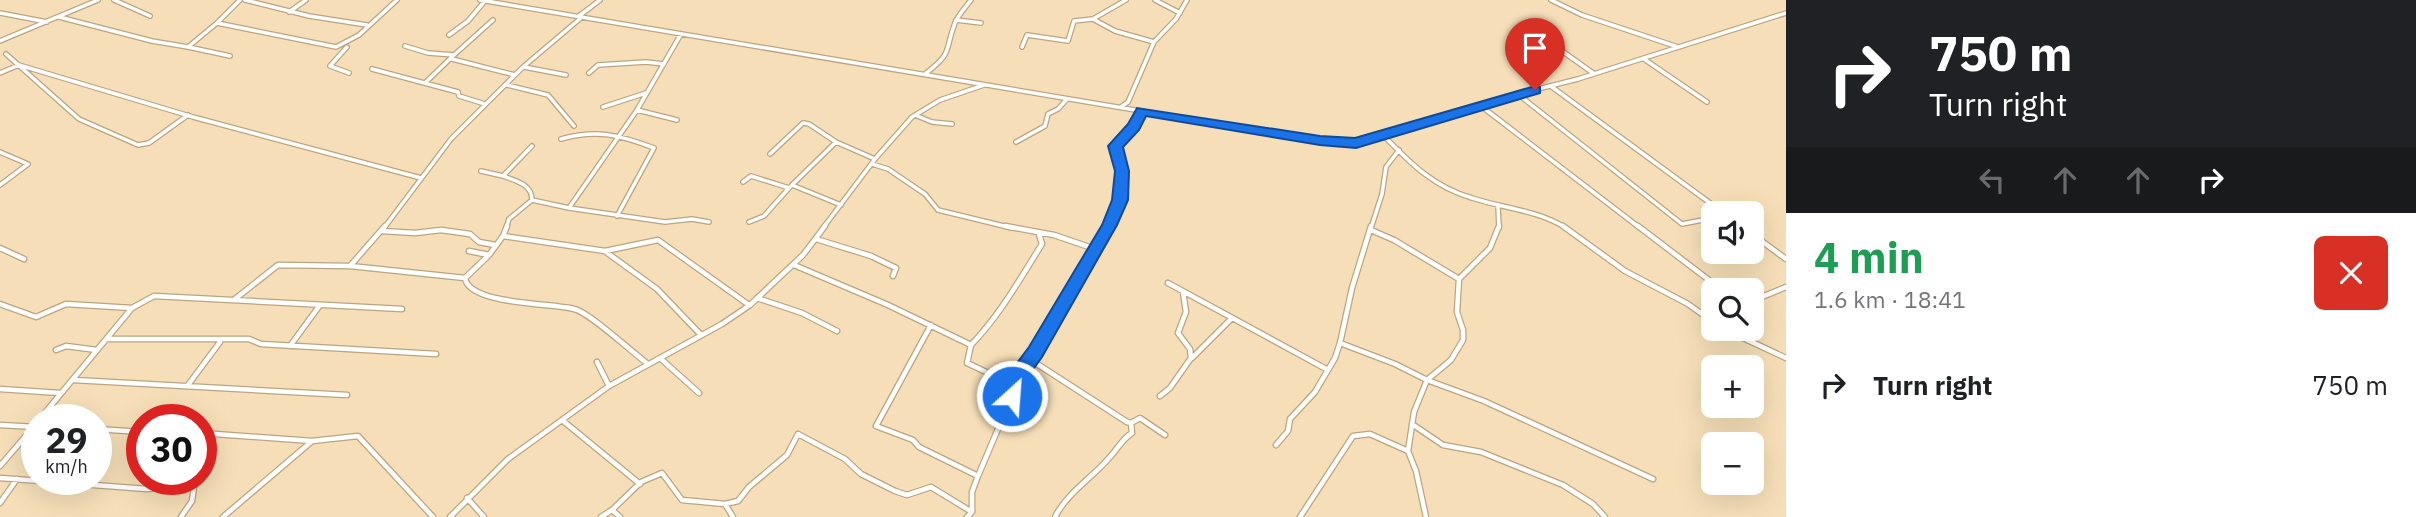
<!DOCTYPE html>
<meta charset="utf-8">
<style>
:root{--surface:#fff;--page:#f6f6f6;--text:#202124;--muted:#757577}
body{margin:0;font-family:"IBM Plex Sans",sans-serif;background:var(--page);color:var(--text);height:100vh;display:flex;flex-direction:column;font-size:26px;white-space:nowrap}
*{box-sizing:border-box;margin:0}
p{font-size:23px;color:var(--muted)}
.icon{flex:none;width:38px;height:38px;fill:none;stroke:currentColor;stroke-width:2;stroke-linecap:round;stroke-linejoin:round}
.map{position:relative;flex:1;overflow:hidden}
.details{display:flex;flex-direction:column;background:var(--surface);width:630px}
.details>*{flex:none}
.banner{background:#202124;color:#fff;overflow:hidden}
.controls{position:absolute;left:1701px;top:201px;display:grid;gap:14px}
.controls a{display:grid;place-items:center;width:63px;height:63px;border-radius:10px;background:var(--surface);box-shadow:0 7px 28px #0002;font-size:35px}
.speed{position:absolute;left:21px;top:404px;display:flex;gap:14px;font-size:35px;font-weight:700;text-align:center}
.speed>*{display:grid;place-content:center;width:91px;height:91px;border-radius:50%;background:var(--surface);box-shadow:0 7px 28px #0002;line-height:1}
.speed small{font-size:18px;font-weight:400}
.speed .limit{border:10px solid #d22;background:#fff;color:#111}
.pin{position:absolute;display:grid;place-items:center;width:60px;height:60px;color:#fff;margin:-72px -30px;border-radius:50% 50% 50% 0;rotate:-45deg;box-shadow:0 0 7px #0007}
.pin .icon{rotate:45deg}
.me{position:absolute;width:77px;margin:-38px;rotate:26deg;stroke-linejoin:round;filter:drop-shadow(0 0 5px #0008)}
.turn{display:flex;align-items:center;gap:24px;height:147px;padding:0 28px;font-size:32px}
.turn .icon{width:91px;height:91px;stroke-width:2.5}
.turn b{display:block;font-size:49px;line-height:60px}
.lanes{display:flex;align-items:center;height:66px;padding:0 28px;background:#0003;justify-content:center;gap:35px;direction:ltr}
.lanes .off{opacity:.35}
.round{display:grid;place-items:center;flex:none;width:74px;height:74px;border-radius:10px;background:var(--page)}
.summary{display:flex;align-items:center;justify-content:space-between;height:119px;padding:0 28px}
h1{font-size:42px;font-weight:800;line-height:52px;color:#1e9e55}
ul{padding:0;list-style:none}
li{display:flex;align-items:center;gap:21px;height:105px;padding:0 28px}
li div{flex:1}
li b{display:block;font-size:26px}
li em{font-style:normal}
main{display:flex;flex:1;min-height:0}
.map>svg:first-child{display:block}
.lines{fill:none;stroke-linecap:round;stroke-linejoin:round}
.street-far1-casing{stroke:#bba57f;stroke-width:6}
.street-casing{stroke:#bba57f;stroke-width:7}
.street-far1{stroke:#fff;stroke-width:3.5}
.street{stroke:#fff;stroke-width:4.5}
.route{fill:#1a73e8;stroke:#114b97;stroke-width:2}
</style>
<main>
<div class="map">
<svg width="1786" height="517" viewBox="0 0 1786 517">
<rect width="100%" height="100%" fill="#f6dfb8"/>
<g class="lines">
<defs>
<path id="street-far1" d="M 114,0 L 150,16
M 240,0 L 217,23 L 336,47 L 359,35 L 397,0
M 245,0 L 309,16 L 367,25
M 480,0 L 1320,141 L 1356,143 L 1518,94 L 1578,79 L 1786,13
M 1155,0 L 1180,13
M 1551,0 L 1582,15 L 1678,47
M 289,12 L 306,0
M 0,13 L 47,22
M 579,16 L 600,0
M 59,17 L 152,41 L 188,47
M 1093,19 L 1115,31 L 1154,42
M 956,20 L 981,23
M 217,23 L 188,47 L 230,56
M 1523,34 L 1548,50 L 1562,51 L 1593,73
M 449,35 L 468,21 L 484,2
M 0,41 L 98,0
M 405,46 L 428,53 L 454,55 L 426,82
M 347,47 L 330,66 L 349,73
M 1022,47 L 1027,35 L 1068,41 L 1074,21 L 1093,19 L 1126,0
M 6,54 L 79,119 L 138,145 L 149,143 L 188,115
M 454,55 L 493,20
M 452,59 L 515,75
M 1644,59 L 1707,102
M 524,67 L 566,75
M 372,69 L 458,92 L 459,96 L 485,104
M 0,73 L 19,65 L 193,117 L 421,178
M 589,73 L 598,65 L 646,62 L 664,64
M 925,74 C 954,52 944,51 955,23 C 958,15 966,7 971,0
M 507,85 L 548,95 L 574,126
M 1552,87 L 1725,214
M 1519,95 L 1682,224 L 1713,218
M 1481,106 L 1640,228
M 603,107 L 646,93
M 1121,107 L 1128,102 L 1154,42 L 1176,19 L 1187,0
M 637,110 L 677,120
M 915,115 L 932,122 L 952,124
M 1384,136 C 1411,164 1434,187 1472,198 C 1502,208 1538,210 1566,228
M 561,139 C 597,129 620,135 654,148 L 617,216
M 1016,142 L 1045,126 L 1048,114 L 1058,109 L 1067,99
M 532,146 L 503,176 C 516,181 532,184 532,200
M 0,152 L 28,164 L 0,185
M 770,154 L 803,123 L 809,124 L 836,142 L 875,159
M 872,164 L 888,169 L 925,194 L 938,210 L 1012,228
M 481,171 L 503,176
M 743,182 L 751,176 L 789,188 L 792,185 L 841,205
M 792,185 L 836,142
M 1498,206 L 1499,228
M 569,208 L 665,222 L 692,219 L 709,222
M 749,222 L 764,216 L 789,188
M 384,228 L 451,139 L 523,67 L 582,17
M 506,228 L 509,219 L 532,200 L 569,208 L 637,110 L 681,34
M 823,228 L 875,159 L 912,117 L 940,100 L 984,85
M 1108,228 C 1122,199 1123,176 1115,146 L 1134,127 L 1142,111
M 1371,228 L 1382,194 L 1386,167 L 1399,150"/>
<path id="street" d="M 507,226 L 503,236 L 605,251 L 658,240 L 749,305
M 1005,226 L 1054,235 L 1095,249
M 1371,226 L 1352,288 L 1340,343 L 1395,364 L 1427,380 L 1451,360 L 1463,340 L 1463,330 L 1457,312 L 1459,279 L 1490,248 L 1499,226
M 1563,226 L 1625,271 L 1688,304 L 1713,322
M 1638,226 L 1722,290
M 1371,230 L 1394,240 L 1459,279
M 382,231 L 415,233 L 441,230 L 470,234 L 479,242 L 495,245
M 1752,234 L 1786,259
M 816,239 L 871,256 L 896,268 L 893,276
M 0,248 L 24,259
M 469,251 L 489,255 L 503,236
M 606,252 L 657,289 L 701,335
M 794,265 L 888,305 L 971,345 L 967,363 L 1014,385
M 350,266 L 385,226
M 465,278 C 469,305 552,303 574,309 C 589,312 633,353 648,364
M 465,278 L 488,256
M 1168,283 L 1328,370
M 757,298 L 802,313 L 837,331
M 235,299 L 278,265 L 350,266 L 465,278
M 1752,301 L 1786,287
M 0,304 L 36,317 L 66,304 L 132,308
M 931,325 L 876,426 L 913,440 L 919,447 L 978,476 L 1012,396 L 1015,380 L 1025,369 L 1109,226
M 1724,329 L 1786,358
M 108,339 L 249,339 L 261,344 L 436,354
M 971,345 C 1000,315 1020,279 1042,244 L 1039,234
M 290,346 L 320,305
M 56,350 L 66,346 L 97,350
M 660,358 L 699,393
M 1192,358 L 1232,318
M 1031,360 L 1127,422 L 1131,423 L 1140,418 L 1165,435
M 597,362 L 609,386
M 74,380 L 347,395
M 188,385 L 220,342
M 0,389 L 60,393
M 1160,396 L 1170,388 L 1191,358 L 1190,349 L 1178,333 L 1186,312 L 1183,292
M 39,420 L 132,308 L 154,296 L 402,309
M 562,420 L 640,484
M 1412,424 L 1443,445 L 1481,452 L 1563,485 L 1593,504 L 1605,517
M 0,425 L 36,427
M 96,429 L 142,432
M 201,433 L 312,441 L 358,436 L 433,517
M 1276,445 L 1288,431 L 1290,419 L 1315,392 L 1335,358 L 1340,343
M 0,466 L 37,423
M 0,478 L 147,489 L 184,485 L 194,487 L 192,501 L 181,517
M 467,498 L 484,517
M 0,503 L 17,479
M 725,504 L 733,517
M 223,517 L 311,442
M 450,517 L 508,459 L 609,386 L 722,324 L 750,305 L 803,255 L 825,226
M 601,517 L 612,510
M 620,517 L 612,510 L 641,482 L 662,473 L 682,500 L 725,504 L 738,501 L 749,487 L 787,455 L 798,434 L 845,459 L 861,474 L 895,491 L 907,495 L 931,487 L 972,512
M 967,517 L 972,512 L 972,492 L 978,476
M 1055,517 C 1067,493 1092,478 1109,458 C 1118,449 1121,440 1132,433 L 1131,423
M 1300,517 L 1353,436 L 1370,434 L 1408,451
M 1426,517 L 1416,471 L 1408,451 L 1414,412 L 1427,380 L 1484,401 L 1653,479"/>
</defs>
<!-- street-far1 casing -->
<use href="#street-far1" class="street-far1-casing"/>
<!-- street casing -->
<use href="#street" class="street-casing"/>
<!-- street-far1 -->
<use href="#street-far1" class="street-far1"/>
<!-- street -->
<use href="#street" class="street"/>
</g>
<!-- route -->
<path class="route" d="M 1535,86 L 1540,87 L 1540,93 L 1356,148 L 1320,145 L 1146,116 L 1139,130 L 1123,147 L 1129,171 L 1128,200 L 1117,225 L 1042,357 L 1024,382 L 1019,401 L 1012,404 L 1006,401 L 1003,396 L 1009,374 L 1029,347 L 1102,225 L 1112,200 L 1115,171 L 1108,146 L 1128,124 L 1137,108 L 1320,136 L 1355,138 Z"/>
</svg>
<div class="controls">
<a><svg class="icon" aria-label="sound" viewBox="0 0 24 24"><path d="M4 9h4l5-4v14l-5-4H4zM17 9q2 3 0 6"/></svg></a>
<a><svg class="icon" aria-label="search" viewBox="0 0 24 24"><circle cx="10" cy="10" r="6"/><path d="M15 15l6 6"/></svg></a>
<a>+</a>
<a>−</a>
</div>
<div class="speed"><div>29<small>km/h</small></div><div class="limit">30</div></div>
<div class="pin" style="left:1535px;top:90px;background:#d93025"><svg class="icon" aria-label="arrive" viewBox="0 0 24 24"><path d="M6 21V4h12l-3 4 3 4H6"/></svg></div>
<svg class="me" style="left:1012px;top:396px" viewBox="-20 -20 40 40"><circle r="17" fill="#1a73e8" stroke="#fff" stroke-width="3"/><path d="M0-11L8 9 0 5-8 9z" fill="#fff"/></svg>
</div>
<section class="details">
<div class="banner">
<div class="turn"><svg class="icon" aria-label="right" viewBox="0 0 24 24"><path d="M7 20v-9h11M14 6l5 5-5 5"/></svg><div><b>750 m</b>Turn right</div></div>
<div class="lanes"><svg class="icon off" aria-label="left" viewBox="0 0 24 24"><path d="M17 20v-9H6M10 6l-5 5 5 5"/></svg><svg class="icon off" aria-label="ahead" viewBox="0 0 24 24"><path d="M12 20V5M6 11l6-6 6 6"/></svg><svg class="icon off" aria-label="ahead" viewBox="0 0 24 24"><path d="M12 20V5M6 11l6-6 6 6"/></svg><svg class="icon" aria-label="right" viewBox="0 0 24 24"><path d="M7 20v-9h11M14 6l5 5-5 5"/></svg></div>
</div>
<div class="summary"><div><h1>4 min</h1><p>1.6 km · 18:41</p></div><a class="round" style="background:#d93025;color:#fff"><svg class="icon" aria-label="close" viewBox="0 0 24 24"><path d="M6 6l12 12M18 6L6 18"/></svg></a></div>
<ul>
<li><svg class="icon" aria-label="right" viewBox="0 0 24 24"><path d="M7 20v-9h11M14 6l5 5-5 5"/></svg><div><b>Turn right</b></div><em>750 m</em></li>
</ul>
</section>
</main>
